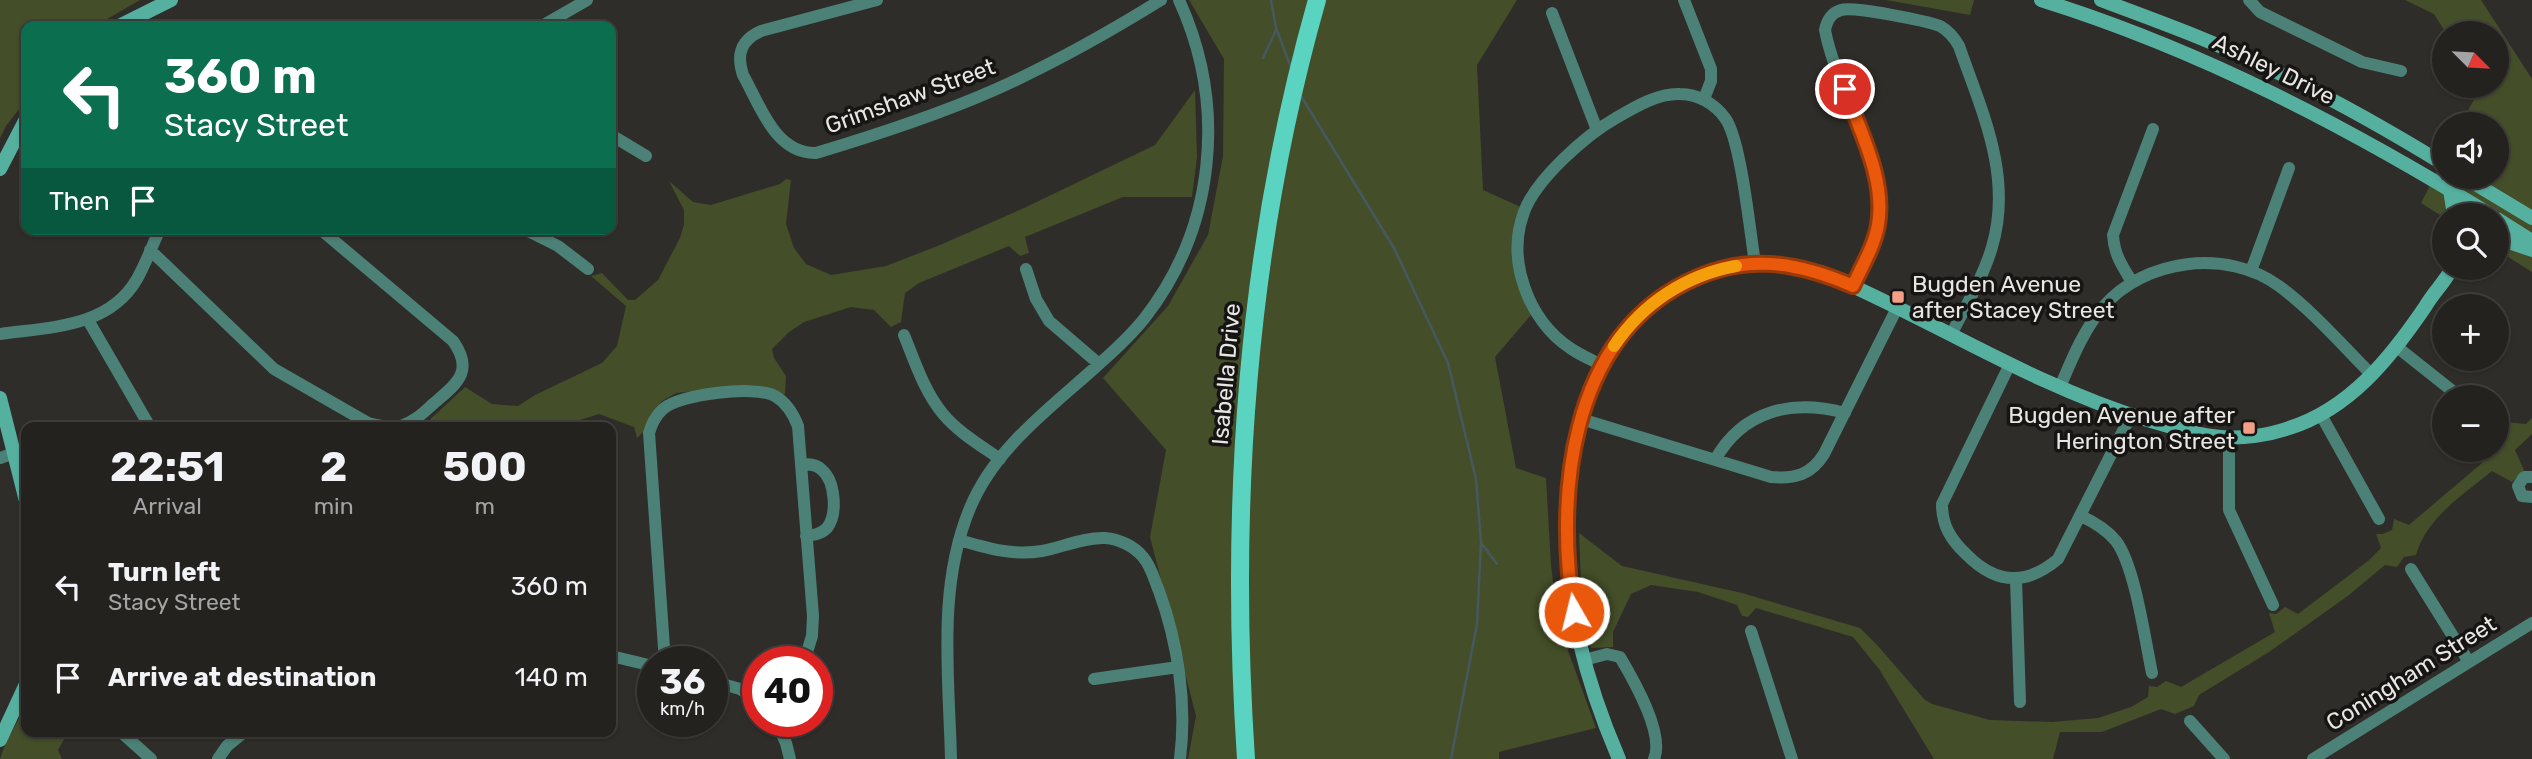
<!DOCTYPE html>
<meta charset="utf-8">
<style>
:root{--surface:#23221f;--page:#2f2f2c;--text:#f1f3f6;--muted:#a3a4a4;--line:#403f3d}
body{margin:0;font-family:Rubik,sans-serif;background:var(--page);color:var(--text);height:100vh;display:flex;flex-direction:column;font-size:26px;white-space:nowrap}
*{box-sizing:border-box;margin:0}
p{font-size:23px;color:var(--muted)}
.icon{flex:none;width:38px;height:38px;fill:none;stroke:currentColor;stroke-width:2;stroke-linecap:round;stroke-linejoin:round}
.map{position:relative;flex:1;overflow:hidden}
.panel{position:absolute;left:21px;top:422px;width:595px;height:315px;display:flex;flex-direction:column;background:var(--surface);border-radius:14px;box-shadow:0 2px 5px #0004,0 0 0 2px var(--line)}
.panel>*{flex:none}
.hud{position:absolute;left:21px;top:21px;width:595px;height:214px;border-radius:14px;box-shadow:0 2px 5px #0004,0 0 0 2px var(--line);background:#0b6e4f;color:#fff;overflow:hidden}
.needle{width:46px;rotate:114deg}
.buttons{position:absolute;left:2432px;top:21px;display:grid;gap:14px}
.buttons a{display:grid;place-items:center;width:77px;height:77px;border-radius:50%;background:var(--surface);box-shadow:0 2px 5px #0004,0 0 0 2px var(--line);font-size:35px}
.speed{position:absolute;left:637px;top:646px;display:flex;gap:14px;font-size:35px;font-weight:700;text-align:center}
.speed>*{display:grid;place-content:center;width:91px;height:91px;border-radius:50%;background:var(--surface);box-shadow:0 2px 5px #0004,0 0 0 2px var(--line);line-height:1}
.speed small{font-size:18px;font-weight:400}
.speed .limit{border:10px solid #d22;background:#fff;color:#111}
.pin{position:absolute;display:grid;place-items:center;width:60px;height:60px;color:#fff;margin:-30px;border:4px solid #fff;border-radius:50%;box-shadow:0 2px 7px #0007}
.me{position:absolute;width:77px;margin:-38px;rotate:352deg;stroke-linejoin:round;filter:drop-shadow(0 0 5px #0008)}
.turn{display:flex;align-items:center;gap:24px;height:147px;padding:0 28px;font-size:32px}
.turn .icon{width:91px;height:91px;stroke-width:2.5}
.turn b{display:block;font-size:49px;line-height:60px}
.then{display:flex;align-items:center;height:66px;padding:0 28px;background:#0003;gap:14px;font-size:26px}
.eta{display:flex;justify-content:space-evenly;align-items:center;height:119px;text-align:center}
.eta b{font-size:42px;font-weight:700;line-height:49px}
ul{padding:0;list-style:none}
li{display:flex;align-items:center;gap:21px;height:91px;padding:0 28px}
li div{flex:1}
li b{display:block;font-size:26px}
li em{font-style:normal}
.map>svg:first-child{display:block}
.green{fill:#444e28}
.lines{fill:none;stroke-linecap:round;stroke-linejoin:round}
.stream{stroke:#465961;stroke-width:2.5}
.street{stroke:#4b8176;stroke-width:12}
.secondary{stroke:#55b0a0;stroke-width:14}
.primary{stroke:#5ad4c0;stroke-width:18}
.route-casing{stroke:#983908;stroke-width:18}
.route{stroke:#ea580c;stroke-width:12}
.slow{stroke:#f59e0b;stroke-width:12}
.poi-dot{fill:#f39f86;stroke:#161513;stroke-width:2.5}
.labels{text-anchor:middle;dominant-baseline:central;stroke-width:7;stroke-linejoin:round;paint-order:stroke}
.street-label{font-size:23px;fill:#e8e6e3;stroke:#161513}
.poi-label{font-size:23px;fill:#e8e6e3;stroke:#161513;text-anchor:start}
</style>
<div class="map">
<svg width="2532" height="759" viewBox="0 0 2532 759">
<rect width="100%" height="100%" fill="#2f2d29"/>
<!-- green -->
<path class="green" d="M 0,0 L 140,0 L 95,26 L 26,26 L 26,100 L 6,126 L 0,138 Z
M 1189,0 L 1517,0 L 1477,65 L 1483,190 L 1523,208 L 1518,286 L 1531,315 L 1495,357 L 1516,468 L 1546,478 L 1551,565 L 1558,623 L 1596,728 L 1499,752 L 1499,759 L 1188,759 L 1196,716 L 1150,537 L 1166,450 L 1103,378 L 1168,306 L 1208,235 L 1223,156 L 1224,59 Z
M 1886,0 L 1974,0 L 1970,15 Z
M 2405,0 L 2481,0 L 2532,79 L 2532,272 L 2497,250 L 2497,215 L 2445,215 L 2445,218 L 2421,203 L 2445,156 L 2445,177 L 2497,177 L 2497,124 L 2461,124 L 2481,86 L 2497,86 L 2497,33 L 2446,33 L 2434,14 Z
M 1195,90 L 1197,157 L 1192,197 L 1123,197 L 1025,237 L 1029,253 L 1020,256 L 1009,246 L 919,283 L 905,293 L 901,322 L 891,327 L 874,310 L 851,307 L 804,322 L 789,332 L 772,349 L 774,358 L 786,376 L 785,394 L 783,395 L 764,387 L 753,385 L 676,393 L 662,401 L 653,411 L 644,431 L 637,438 L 634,427 L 599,414 L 558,427 L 422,427 L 465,387 L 492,404 L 518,406 L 535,395 L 602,363 L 617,346 L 626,306 L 591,276 L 602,273 L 628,300 L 635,300 L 658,280 L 680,238 L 684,224 L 684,210 L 669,181 L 693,202 L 711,205 L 780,184 L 786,179 L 791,180 L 786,224 L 794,248 L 806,264 L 831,275 L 886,266 L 940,245 L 1024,208 L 1155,145 Z
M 2532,418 L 2532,434 L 2515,450 L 2524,470 L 2512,482 L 2492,471 C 2463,495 2427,517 2416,555 L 2404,557 L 2397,567 L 2385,565 L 2349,595 L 2269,652 L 2199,695 L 2194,706 L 2175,714 L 2161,709 L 2102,732 L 2060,732 L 2053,759 L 1934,759 L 1879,669 L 1853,637 L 1756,608 L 1748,617 L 1742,616 L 1737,605 L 1698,592 L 1651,585 L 1631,594 L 1613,632 L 1613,647 L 1591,648 L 1582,609 L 1579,533 L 1622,566 L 1742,593 L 1860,628 L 1878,646 L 1924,699 L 1932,704 L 1990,720 L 2052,722 L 2098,718 L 2131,707 L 2148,697 L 2149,686 L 2157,687 L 2166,681 L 2181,687 L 2275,632 L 2269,613 L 2276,614 L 2285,607 L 2298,614 L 2368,561 L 2381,548 L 2376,534 L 2383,534 L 2392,530 L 2394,519 L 2409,525 L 2482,463 L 2486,450 L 2497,450 L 2497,433 L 2501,431 L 2504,422 L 2526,424 Z
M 26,705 L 26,732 L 68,732 L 58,750 L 62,759 L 0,759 C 6,739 17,724 26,705 Z"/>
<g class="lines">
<!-- stream -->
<path class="stream" d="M 1271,0 L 1276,28 L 1292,70
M 1263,58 L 1276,30
M 1301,96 L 1394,248 L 1448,363 L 1476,479 L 1481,542 L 1477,624 L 1451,759
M 1482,544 L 1497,564"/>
<!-- street -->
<path class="street" d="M 877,0 L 761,31 C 741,40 736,54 743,75 C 760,105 775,154 816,153 C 876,135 935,116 992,91 C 1051,65 1106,34 1161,0
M 1684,0 L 1711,69 L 1711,81 L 1704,99
M 2249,0 L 2260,12 L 2362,62 L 2401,71
M 1552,13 L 1597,130
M 542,26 L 587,0
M 611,135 L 646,156
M 524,229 L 558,246 L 588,269
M 150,250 L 274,369 L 368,423 C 379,426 389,428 401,426 C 414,422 423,413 433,404 C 456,384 475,372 453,341 L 320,229
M 1026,269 L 1036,299 L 1049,321 L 1099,364
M 2251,271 L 2289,168
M 2132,282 C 2122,266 2114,254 2113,235 L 2153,129
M 1853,286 C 1862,267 1874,247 1878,226 C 1889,160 1837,94 1825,30 C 1827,20 1831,13 1841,10 C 1853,6 1927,21 1940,26 C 1949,31 1954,37 1959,46 C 1982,112 2013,176 1992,247 C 1983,278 1965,307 1951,335
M 88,320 L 150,427
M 0,334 C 49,327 109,328 137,279 C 146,263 152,246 160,229
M 904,335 C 915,362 924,391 943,414 C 958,432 980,445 1000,459
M 2397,347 L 2460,397
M 2010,364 L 1942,504 C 1942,526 1951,540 1967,555 C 1996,584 2026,586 2058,559 L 2131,415
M 1603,366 C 1592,360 1580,355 1570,348 C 1528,320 1506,260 1524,212 C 1536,179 1586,135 1616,118 C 1635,107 1658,93 1680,94 C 1698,94 1715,104 1725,118 C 1741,139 1750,233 1755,263
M 2060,387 C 2072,359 2083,331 2103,307 C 2144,259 2227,248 2279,286 C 2313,311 2342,345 2372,375
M 2321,415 L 2379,519
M 1581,419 L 1771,477 C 1795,479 1811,475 1824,454 L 1897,308
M 2229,437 L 2229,510 L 2273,605
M 0,458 L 14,453
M 1715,460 C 1743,410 1792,399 1845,413
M 801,464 C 808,464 816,464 822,470 C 835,481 838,514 827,528 C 821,534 814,535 806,536
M 2532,477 L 2524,477 L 2518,486 L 2522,496 L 2532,497
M 2081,516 C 2094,522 2107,530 2116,541 C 2135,566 2145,640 2152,673
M 959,540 C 987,548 1013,556 1042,551 C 1063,547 1085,537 1105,538 C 1119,539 1134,546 1143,557 C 1151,566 1154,579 1159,591 C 1178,643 1187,703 1180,759
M 2411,569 L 2469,662
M 2016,579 L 2020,702
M 1751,631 L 1792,759
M 611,656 L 653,666
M 1584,660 L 1607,654 L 1620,657 C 1633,679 1665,734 1654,759
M 665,662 L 649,433 C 652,424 655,416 663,409 C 680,394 755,385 775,396 C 787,403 793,413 798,426 L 813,616 L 812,636 L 804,662
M 1094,679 L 1178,667
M 712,681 L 740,689 L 758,701
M 776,721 L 786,743 L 790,759
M 2190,721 L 2224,759
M 121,732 L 151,759
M 218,759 L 227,746 L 244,732
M 951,759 C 949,676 937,587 970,508 C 995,447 1052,407 1099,364 C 1115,350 1131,335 1144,319 C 1216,227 1227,105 1179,0
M 2313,759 L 2532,623"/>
<!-- secondary -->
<path class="secondary" d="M 2041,0 C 2201,50 2348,127 2491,215
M 2101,0 C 2163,23 2226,46 2285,76 C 2340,103 2393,133 2445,165
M 119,26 L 171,0
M 0,169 L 26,119
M 2464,177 L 2532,218
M 2450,190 L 2454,215
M 2497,219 L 2532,241
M 2497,238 L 2532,250
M 0,398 L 26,501
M 0,740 L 26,684
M 1619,759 C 1588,687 1566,611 1566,532 C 1564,380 1647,230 1821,272 C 1930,318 2030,384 2144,419 C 2169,426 2195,435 2221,437 C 2243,439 2269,435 2289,428 C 2350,409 2391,357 2425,307 C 2433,293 2445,282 2452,268"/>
<!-- primary -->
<path class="primary" d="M 1246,759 C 1229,504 1247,246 1317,0"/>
</g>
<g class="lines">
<defs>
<path id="route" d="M 1574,612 C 1555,498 1569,342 1685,283 C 1743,253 1795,261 1853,286 C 1862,266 1874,247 1878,225 C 1886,179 1860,132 1845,89"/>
</defs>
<!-- route casing -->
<use href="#route" class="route-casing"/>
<!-- route -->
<use href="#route" class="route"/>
<!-- slow -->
<path class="slow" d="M 1614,346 C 1643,303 1686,275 1736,266"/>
</g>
<!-- markers -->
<g class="poi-dot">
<rect x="1891" y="290" width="14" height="14" rx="3.5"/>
<rect x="2242" y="421" width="14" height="14" rx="3.5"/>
</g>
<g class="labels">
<!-- street labels -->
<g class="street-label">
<text transform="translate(2274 69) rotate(26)">Ashley Drive</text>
<text transform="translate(910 96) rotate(-20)">Grimshaw Street</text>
<text transform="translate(1226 374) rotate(-85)">Isabella Drive</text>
<text transform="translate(2411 673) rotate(-32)">Coningham Street</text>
</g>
<!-- poi labels -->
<g class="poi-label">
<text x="1912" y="284">Bugden Avenue<tspan x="1912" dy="26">after Stacey Street</tspan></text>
<text x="2235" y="415" text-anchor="end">Bugden Avenue after<tspan x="2235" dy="26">Herington Street</tspan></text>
</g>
</g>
</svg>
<div class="buttons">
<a><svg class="needle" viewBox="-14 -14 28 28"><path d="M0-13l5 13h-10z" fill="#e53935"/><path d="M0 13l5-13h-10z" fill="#a3a4a4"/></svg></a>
<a><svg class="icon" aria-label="sound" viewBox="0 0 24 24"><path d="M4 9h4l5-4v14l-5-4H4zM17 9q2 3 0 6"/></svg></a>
<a><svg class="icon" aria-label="search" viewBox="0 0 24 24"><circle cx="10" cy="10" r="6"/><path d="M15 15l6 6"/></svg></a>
<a>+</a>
<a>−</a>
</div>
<div class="speed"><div>36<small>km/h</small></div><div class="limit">40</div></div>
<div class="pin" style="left:1845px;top:89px;background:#d93025"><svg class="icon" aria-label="arrive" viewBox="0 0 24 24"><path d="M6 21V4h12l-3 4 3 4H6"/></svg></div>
<svg class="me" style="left:1574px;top:612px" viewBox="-20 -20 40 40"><circle r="17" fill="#ea580c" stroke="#fff" stroke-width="3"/><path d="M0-11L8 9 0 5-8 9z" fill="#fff"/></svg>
<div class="hud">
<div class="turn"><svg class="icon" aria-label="left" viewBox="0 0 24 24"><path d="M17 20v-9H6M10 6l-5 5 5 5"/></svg><div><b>360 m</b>Stacy Street</div></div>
<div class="then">Then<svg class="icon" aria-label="arrive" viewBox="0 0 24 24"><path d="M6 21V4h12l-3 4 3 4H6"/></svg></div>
</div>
<section class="panel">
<div class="eta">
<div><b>22:51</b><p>Arrival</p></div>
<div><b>2</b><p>min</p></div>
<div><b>500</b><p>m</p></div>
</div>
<ul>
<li><svg class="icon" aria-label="left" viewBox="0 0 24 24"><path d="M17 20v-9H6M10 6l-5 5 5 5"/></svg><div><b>Turn left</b><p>Stacy Street</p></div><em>360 m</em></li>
<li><svg class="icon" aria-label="arrive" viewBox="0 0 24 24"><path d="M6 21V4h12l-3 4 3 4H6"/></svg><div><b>Arrive at destination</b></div><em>140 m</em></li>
</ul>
</section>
</div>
